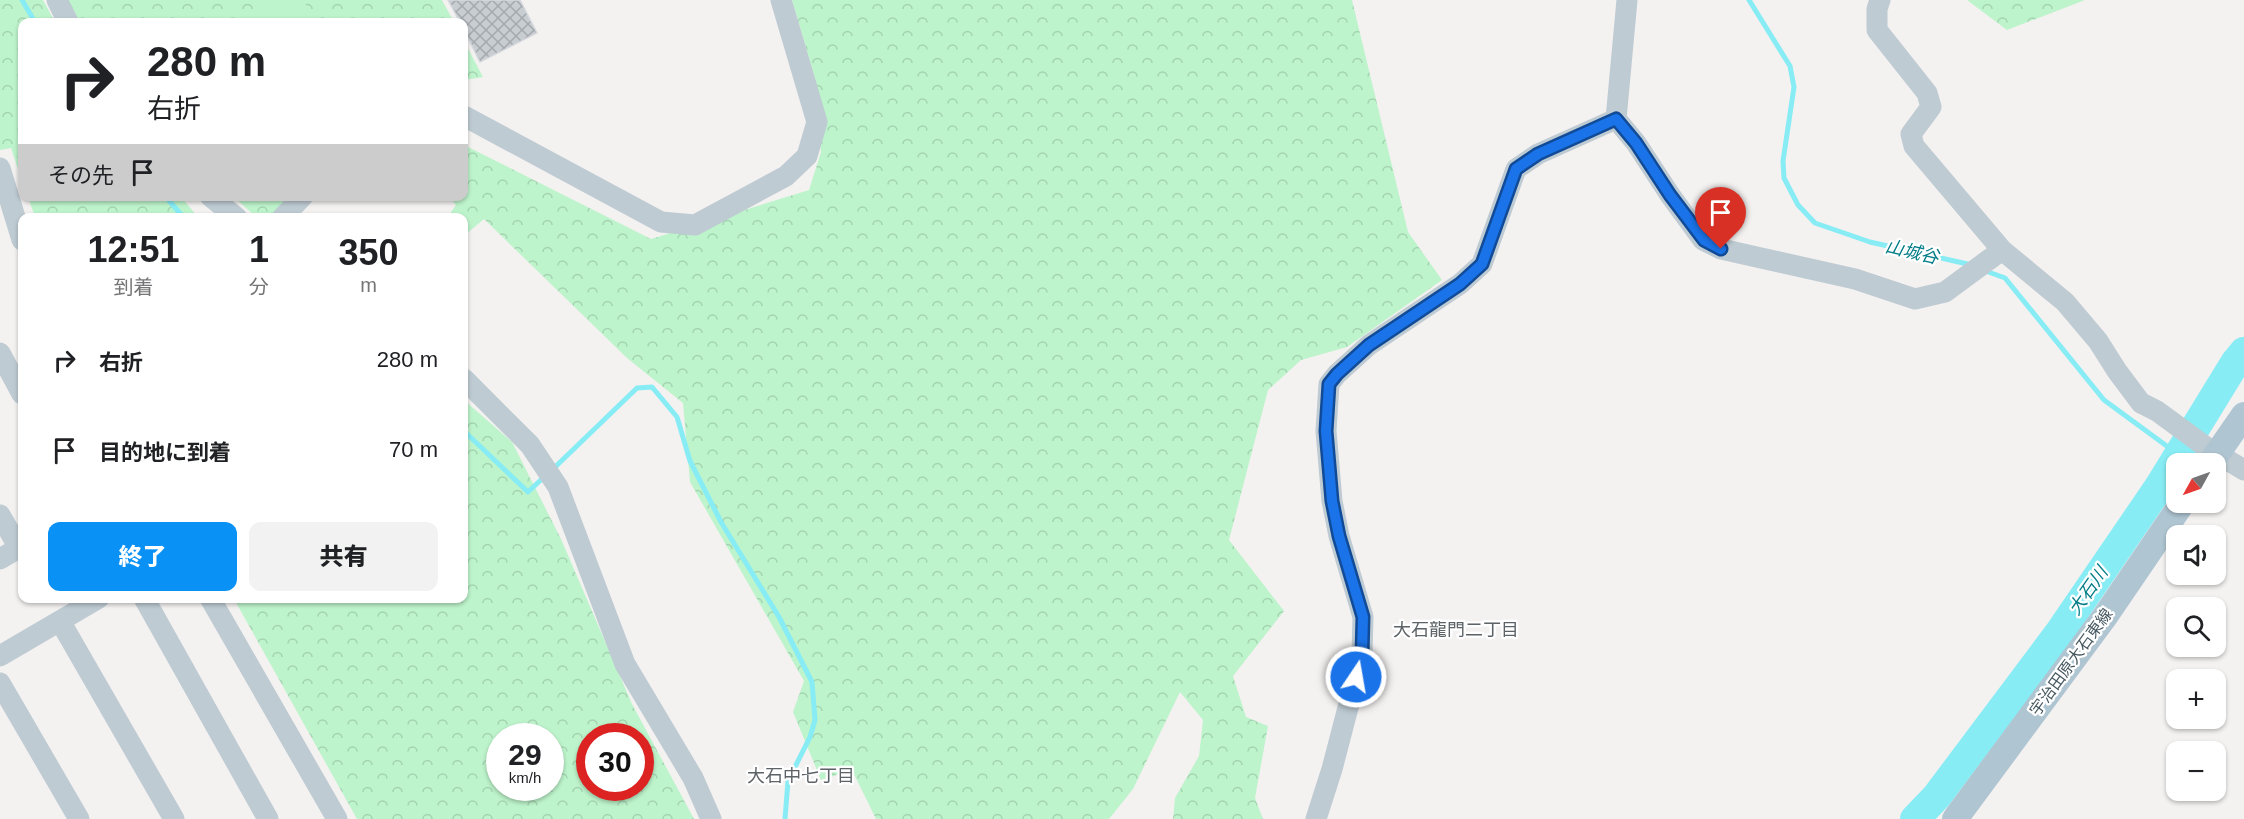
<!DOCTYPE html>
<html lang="ja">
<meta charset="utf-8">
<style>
:root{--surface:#fff;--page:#f2f2f2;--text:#202124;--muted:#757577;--accent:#0991f6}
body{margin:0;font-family:Arial,"Noto Sans JP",sans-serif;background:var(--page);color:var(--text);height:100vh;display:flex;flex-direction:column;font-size:22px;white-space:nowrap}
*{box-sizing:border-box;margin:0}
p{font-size:20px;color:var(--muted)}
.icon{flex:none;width:33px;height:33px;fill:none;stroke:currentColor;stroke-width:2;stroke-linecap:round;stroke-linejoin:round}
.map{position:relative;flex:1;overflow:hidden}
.drawer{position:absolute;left:18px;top:213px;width:450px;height:390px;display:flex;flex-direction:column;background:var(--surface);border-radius:12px;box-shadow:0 2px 4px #0004}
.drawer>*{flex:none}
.banner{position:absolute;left:18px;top:18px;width:450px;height:183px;border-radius:12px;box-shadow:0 2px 4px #0004;background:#fff;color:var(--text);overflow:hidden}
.needle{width:39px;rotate:230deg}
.controls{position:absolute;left:2166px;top:453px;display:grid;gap:12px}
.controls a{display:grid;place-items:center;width:60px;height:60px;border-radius:12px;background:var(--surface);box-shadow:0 2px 4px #0004;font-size:30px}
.speed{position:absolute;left:486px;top:723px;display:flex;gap:12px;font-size:30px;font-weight:700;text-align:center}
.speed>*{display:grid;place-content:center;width:78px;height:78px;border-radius:50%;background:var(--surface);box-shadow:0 2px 4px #0004;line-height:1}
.speed small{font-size:15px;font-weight:400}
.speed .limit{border:9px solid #d22;background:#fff;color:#111}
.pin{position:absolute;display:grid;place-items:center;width:51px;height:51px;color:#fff;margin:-62px -26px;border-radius:50% 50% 50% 0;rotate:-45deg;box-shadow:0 0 6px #0007}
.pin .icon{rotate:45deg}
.me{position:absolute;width:66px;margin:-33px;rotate:12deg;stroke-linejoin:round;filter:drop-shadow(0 0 4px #0008)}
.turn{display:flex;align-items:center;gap:21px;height:126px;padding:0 30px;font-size:27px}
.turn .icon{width:78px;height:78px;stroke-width:2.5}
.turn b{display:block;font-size:42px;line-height:51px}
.then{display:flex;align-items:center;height:57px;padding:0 30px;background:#0003;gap:12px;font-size:22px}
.eta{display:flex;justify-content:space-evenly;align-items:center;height:102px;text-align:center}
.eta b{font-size:36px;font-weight:800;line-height:42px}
.primary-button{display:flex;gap:12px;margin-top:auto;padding:12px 30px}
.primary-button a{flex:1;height:69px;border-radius:12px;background:var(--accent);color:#fff;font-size:24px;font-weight:800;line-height:69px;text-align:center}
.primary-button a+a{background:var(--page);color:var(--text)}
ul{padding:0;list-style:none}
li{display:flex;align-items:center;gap:18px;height:90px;padding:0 30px}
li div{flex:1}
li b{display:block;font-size:22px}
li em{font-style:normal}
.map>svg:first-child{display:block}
.forest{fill:url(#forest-crowns);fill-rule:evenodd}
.pitch{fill:#bdf4cb}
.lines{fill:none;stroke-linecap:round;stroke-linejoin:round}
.stream{stroke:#87ecf4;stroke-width:5}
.river{stroke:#87ecf4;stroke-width:30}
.building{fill:url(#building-cross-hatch);stroke:#d5d8dd;stroke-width:1.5}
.minor{stroke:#becbd2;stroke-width:21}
.major{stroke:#afc5d2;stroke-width:26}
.route-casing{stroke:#114b97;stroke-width:15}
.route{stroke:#1a73e8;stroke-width:10}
.labels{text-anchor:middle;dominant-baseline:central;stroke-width:4.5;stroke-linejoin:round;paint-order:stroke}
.street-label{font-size:16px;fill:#475861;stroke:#fff}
.water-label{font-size:18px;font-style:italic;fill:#057e88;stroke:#fff}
.neighbourhood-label{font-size:18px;fill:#5d6367;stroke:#fff}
</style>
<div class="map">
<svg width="2244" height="819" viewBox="0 0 2244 819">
<defs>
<pattern id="forest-crowns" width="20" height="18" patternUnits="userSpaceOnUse" patternTransform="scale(1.5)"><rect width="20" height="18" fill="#bdf4cb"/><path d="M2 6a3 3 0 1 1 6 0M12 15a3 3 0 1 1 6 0" fill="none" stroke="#a4d3b1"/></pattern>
<pattern id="building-cross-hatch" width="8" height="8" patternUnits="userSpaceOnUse" patternTransform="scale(1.5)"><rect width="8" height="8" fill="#c8cdd2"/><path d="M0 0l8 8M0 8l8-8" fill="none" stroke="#a4a9ae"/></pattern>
</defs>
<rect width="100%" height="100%" fill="#f4f1f1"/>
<!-- forest -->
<path class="forest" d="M 0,0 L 43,0 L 55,22 L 22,22 L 22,181 L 11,148 L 0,150 Z
M 67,0 L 442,0 L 454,22 L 80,22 Z
M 792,0 L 1352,0 L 1408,232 L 1442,280 L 1347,347 L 1301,360 L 1268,390 L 1229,540 L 1284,611 L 1233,676 L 1246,717 L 1268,726 L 1255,798 L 1263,819 L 1173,819 L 1175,798 L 1199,756 L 1203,720 L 1180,692 L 1133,789 L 1109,819 L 876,819 L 852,770 L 821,780 L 793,712 L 804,681 L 690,482 L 683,403 L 627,358 L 484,219 L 464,236 L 464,218 L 447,218 L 456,205 L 449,197 L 464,196 L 464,145 L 651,239 L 809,190 L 821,152 L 814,75 Z
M 1967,0 L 2085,0 L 2007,30 Z
M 464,41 L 483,77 L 464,80 Z
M 28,197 L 181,197 L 198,217 L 35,217 Z
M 234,197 L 293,197 L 273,218 L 256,217 Z
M 464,400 L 512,442 L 561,539 L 632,704 L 694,819 L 357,819 L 234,599 L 464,598 ZM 500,736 L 550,736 L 550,788 L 500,788 ZM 590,736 L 640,736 L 640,788 L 590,788 Z"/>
<!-- pitch -->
<path class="pitch" d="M 274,0 L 302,0 L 320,22 L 255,22 Z"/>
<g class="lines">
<!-- stream -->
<path class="stream" d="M 22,0 L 35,22
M 1749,0 L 1790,66 L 1794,87 L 1783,161 L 1784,178 L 1798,205 L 1815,223 L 1870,242 L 1972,265
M 165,196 L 184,218
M 1983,270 L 2005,278 L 2104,400 L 2179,455
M 464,431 L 528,492 L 545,476
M 552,470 L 637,388 L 652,387 L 677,417 L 690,461 L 721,522 L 779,617 L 812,682 L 815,720 L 810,737 L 788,781 L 785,819"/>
<!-- river -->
<path class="river" d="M 1915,819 L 1937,796 L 2060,632 L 2159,487 L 2235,363 L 2244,352"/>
</g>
<!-- building -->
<path class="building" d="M 448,0 L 520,0 L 537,33 L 480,62 L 464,30 L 464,22 L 460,22 Z"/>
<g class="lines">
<!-- minor -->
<path class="minor" d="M 57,0 L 68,22
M 1627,0 L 1616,119 L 1636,143 L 1670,195 L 1703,240 L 1721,249 L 1855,279 L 1915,299 L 1945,292 L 2002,250
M 1880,0 L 1877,9 L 1877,30 L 1927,93 L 1931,107 L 1911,134 L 1914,146 L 2002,250 L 2065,302 L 2098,341 L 2117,371 L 2141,403 L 2157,411 L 2206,447 L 2244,470
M 464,116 L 661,222 L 695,225 L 786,176 L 807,156 L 817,122 L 781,0
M 0,168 L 22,240
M 210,196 L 237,218
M 282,218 L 303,196
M 0,353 L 22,394
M 464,379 L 530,445 L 558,487 L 625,664 L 693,778 L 711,819
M 0,515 L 19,548
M 0,559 L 22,546
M 144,598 L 268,819
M 210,598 L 337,819
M 60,621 L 174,819
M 0,656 L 99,598
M 0,683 L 79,819
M 1316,819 L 1332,769 L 1362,654 L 1363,617 L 1339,536 L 1332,501 L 1326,431 L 1329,384 L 1337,374 L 1369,345 L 1460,284 L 1482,264 L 1516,169 L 1538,154 L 1616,119"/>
<!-- major -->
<path class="major" d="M 2210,464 L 2244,415
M 1955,819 L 2106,615 L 2183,502"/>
</g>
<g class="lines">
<defs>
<path id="route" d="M 1356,677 L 1362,654 L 1363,617 L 1339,536 L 1332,501 L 1326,431 L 1329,384 L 1337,374 L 1369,345 L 1460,284 L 1482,264 L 1516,169 L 1538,154 L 1616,119 L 1636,143 L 1670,195 L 1704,240 L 1721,249"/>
</defs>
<!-- route casing -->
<use href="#route" class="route-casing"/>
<!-- route -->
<use href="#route" class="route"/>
</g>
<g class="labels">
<!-- street labels -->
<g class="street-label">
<text transform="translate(2071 662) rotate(-54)">宇治田原大石東線</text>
</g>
<!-- water labels -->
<g class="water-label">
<text transform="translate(1912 252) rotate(13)">山城谷</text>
<text transform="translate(2088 591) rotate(-55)">大石川</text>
</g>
<!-- neighbourhood labels -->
<g class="neighbourhood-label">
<text x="1456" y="630">大石龍門二丁目</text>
<text x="801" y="776">大石中七丁目</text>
</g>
</g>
</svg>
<div class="controls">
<a><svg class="needle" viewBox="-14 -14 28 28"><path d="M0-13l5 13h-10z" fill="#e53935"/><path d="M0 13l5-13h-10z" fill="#757577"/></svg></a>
<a><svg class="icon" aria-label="sound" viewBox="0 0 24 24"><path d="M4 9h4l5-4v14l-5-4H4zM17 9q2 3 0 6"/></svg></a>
<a><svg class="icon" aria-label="search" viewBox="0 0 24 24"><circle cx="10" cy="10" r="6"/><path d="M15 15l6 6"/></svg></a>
<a>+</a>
<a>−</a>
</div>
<div class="speed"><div>29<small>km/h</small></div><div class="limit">30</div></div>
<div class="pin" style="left:1721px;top:249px;background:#d93025"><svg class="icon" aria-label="arrive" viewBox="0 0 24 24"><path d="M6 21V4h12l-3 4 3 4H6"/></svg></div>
<svg class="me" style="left:1356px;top:677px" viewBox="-20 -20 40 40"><circle r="17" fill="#1a73e8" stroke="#fff" stroke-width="3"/><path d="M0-11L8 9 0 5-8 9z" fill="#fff"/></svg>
<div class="banner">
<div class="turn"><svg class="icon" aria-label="right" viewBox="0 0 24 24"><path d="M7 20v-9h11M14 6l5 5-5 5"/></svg><div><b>280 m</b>右折</div></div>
<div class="then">その先<svg class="icon" aria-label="arrive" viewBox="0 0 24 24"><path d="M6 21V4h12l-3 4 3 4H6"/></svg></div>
</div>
<section class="drawer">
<div class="eta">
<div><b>12:51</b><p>到着</p></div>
<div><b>1</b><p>分</p></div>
<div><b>350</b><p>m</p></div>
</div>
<ul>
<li><svg class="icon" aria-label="right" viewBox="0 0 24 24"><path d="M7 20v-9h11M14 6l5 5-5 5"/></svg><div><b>右折</b></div><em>280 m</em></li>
<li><svg class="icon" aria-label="arrive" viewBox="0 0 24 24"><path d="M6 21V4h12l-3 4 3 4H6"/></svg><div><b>目的地に到着</b></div><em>70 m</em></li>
</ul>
<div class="primary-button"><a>終了</a><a>共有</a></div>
</section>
</div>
